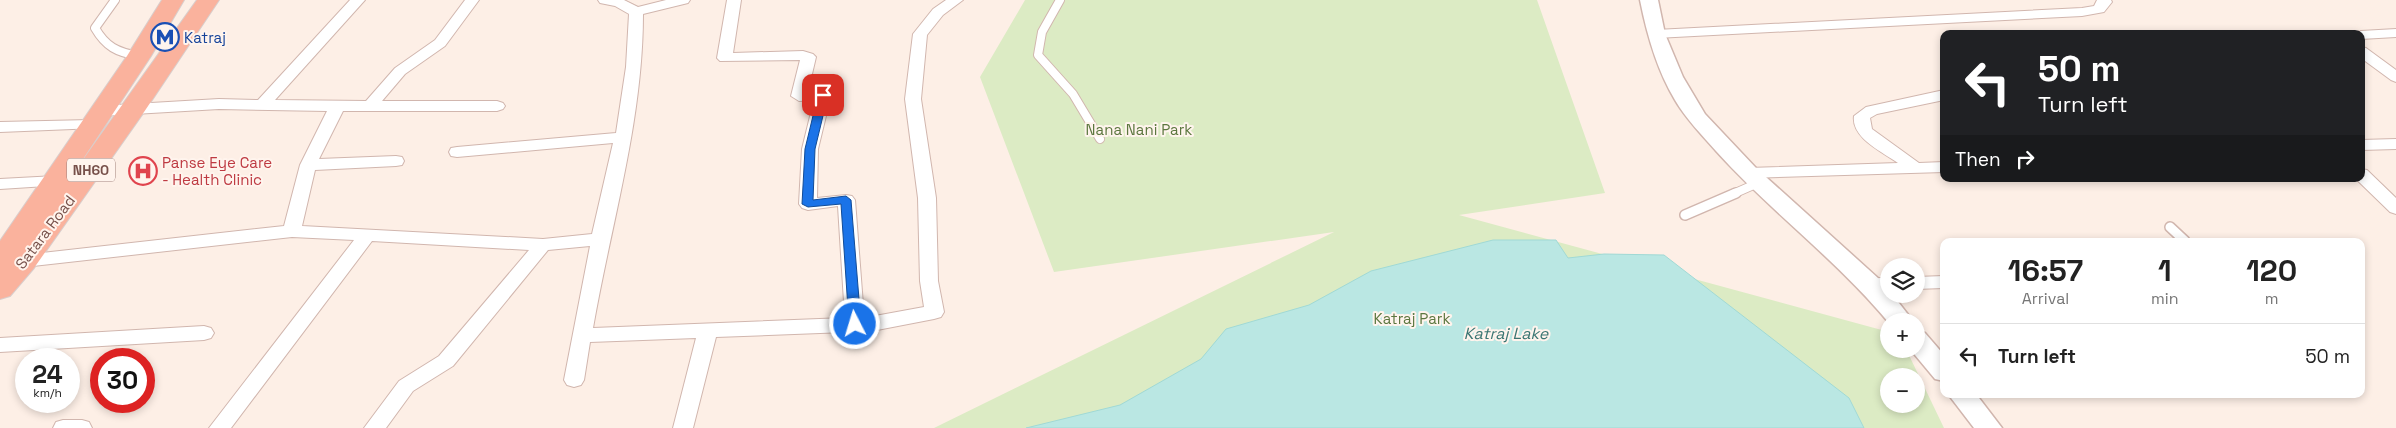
<!DOCTYPE html>
<meta charset="utf-8">
<style>
:root{--surface:#fff;--page:#f6f6f6;--text:#222;--muted:#767676;--line:#e0e0e0}
body{margin:0;font-family:"Space Grotesk",sans-serif;background:var(--page);color:var(--text);height:100vh;display:flex;flex-direction:column;font-size:19px;white-space:nowrap}
*{box-sizing:border-box;margin:0}
p{font-size:16px;color:var(--muted)}
.icon{flex:none;width:28px;height:28px;fill:none;stroke:currentColor;stroke-width:2;stroke-linecap:round;stroke-linejoin:round}
.map{position:relative;flex:1;overflow:hidden}
.side{position:absolute;left:1940px;top:238px;width:425px;height:160px;display:flex;flex-direction:column;background:var(--surface);border-radius:10px;box-shadow:0 2px 8px #0003}
.side>*{flex:none}
.guide{position:absolute;left:1940px;top:30px;width:425px;height:152px;border-radius:10px;box-shadow:0 2px 8px #0003;background:#202124;color:#fff;overflow:hidden}
.fabs{position:absolute;left:1880px;top:258px;display:grid;gap:10px}
.fabs a{display:grid;place-items:center;width:45px;height:45px;border-radius:50%;background:var(--surface);box-shadow:0 2px 8px #0003;font-size:25px}
.speed{position:absolute;left:15px;top:348px;display:flex;gap:10px;font-size:25px;font-weight:700;text-align:center}
.speed>*{display:grid;place-content:center;width:65px;height:65px;border-radius:50%;background:var(--surface);box-shadow:0 2px 8px #0003;line-height:1}
.speed small{font-size:12px;font-weight:400}
.speed .limit{border:8px solid #d22;background:#fff;color:#111}
.pin{position:absolute;display:grid;place-items:center;width:42px;height:42px;color:#fff;margin:-21px;border-radius:10px;box-shadow:0 2px 8px #0006}
.me{position:absolute;width:55px;margin:-28px;rotate:355deg;stroke-linejoin:round;filter:drop-shadow(0 0 4px #0008)}
.turn{display:flex;align-items:center;gap:18px;height:105px;padding:0 15px;font-size:22px}
.turn .icon{width:65px;height:65px;stroke-width:2.5}
.turn b{display:block;font-size:35px;line-height:42px}
.then{display:flex;align-items:center;height:48px;padding:0 15px;background:#0003;gap:10px;font-size:19px}
.eta{display:flex;justify-content:space-evenly;align-items:center;height:85px;text-align:center}
.eta b{font-size:30px;font-weight:700;line-height:35px}
ul{padding:0;list-style:none}
li{display:flex;align-items:center;gap:15px;height:65px;padding:0 15px;border-top:1px solid var(--line)}
li div{flex:1}
li b{display:block;font-size:19px}
li em{font-style:normal}
.map>svg:first-child{display:block}
.green{fill:#dcebc4;fill-rule:evenodd}
.water{fill:#bae7e3;stroke:#a0d9d5}
.lines{fill:none;stroke-linecap:round;stroke-linejoin:round}
.service-far1-casing{stroke:#d1b6ae;stroke-width:10}
.service-casing{stroke:#d1b6ae;stroke-width:12}
.minor-casing{stroke:#d1b6ae;stroke-width:2}
.tertiary-casing{stroke:#d1b6ae;stroke-width:3}
.trunk-casing{stroke:#d9cecc;stroke-width:2}
.service-far1{stroke:#fff;stroke-width:8}
.service{stroke:#fff;stroke-width:9}
.minor{fill:#fff;fill-rule:evenodd}
.tertiary{fill:#fff;fill-rule:evenodd}
.trunk{fill:#fab29d;fill-rule:evenodd}
.route{fill:#1a73e8;stroke:#114b97}
.labels{text-anchor:middle;dominant-baseline:central;stroke-width:4;stroke-linejoin:round;paint-order:stroke}
.shield{fill:#fff4ed;stroke:#a0817b;stroke-width:1}
.shield-label{font-size:14px;font-weight:bold;fill:#77504a}
.transit-label{font-size:15px;fill:#164399;stroke:#fff4ed;text-anchor:start}
.park-label{font-size:15px;fill:#5c773f;stroke:#fff4ed}
.health-label{font-size:15px;fill:#be3a42;stroke:#fff4ed;text-anchor:start}
.street-label{font-size:15px;fill:#77504a;stroke:#fff4ed}
.water-label{font-size:16px;font-style:italic;fill:#3a7572;stroke:#fff4ed}
</style>
<div class="map">
<svg width="2396" height="428" viewBox="0 0 2396 428">
<rect width="100%" height="100%" fill="#fdefe6"/>
<!-- green -->
<path class="green" d="M 1025,0 L 1537,0 L 1605,193 L 1459,215 L 1889,332 L 1889,349 L 1906,349 L 1944,428 L 934,428 L 1334,232 L 1054,272 L 980,77 ZM 1889,376 L 1916,376 L 1916,404 L 1889,404 Z"/>
<!-- water -->
<path class="water" d="M 1493,240 L 1556,240 L 1568,258 L 1604,254 L 1664,255 L 1849,398 L 1864,428 L 1026,428 L 1120,405 L 1201,359 L 1226,329 L 1309,305 L 1371,271 Z"/>
<g class="lines">
<defs>
<path id="service-far1" d="M 115,0 L 95,28 C 106,47 117,52 138,56
M 1060,0 L 1042,32 L 1038,55 L 1073,94 L 1100,139
M 1733,194 L 1758,183"/>
<path id="service" d="M 1685,215 L 1736,193
M 2170,227 L 2185,241"/>
<path id="minor" d="M 350,0 L 365,0 L 275,100 L 366,101 L 395,68 L 435,40 L 465,0 L 479,0 L 445,46 L 405,74 L 382,101 L 497,101 L 503,103 L 505,106 L 503,109 L 497,111 L 343,111 L 319,159 L 396,156 L 402,157 L 404,161 L 402,165 L 396,166 L 315,170 L 302,226 L 543,239 L 592,234 L 613,143 L 457,157 L 451,156 L 449,152 L 451,148 L 457,147 L 616,133 L 626,67 L 629,14 L 615,6 L 600,3 L 598,0 L 624,0 L 638,7 L 666,0 L 690,0 L 688,3 L 643,14 C 643,121 611,224 593,328 L 845,318 L 838,206 L 808,210 L 802,208 L 799,204 L 802,149 L 814,100 L 799,101 L 791,96 L 800,60 L 720,61 L 717,58 L 727,0 L 741,0 L 733,53 L 803,51 L 813,54 L 816,57 L 808,91 L 823,90 L 831,95 L 818,149 L 817,198 L 846,195 L 852,196 L 855,200 L 864,318 L 924,307 L 920,281 L 918,198 L 905,99 L 913,34 L 933,9 L 946,0 L 963,0 L 943,15 L 927,35 L 921,99 L 936,198 L 938,281 L 944,312 L 941,317 L 934,319 L 872,331 L 716,337 L 693,428 L 673,428 L 696,338 L 590,342 L 584,380 L 581,385 L 574,387 L 567,385 L 564,380 L 590,246 L 548,250 L 453,366 L 413,391 L 386,428 L 364,428 L 399,381 L 439,356 L 529,250 L 372,241 L 231,428 L 209,428 L 354,240 L 292,237 L 24,267 L 18,265 L 15,261 L 18,257 L 24,255 L 284,226 L 300,165 L 327,111 L 219,109 L 100,116 L 94,114 L 92,111 L 94,108 L 100,106 L 219,99 L 258,100 Z
M 2097,0 L 2111,0 L 2112,2 L 2104,12 L 2082,16 L 1656,38 L 1649,34 L 1656,30 L 2082,8 L 2094,6 Z
M 2396,29 L 2396,37 L 2361,39 L 2361,34 L 2355,34 L 2361,31 Z
M 2361,47 L 2366,48 L 2396,70 L 2396,82 L 2391,80 L 2361,58 Z
M 1944,90 L 1944,100 L 1877,114 L 1870,118 L 1872,129 L 1919,163 L 1944,162 L 1944,172 L 1748,178 L 1742,177 L 1740,173 L 1742,169 L 1748,168 L 1898,163 C 1883,152 1851,138 1854,116 L 1866,107 Z
M 91,120 L 97,122 L 99,125 L 97,128 L 0,132 L 0,122 Z
M 2396,139 L 2396,149 L 2361,150 L 2361,140 Z
M 2361,169 L 2367,170 L 2396,198 L 2396,214 L 2390,212 L 2356,179 L 2361,179 Z
M 56,176 L 62,177 L 64,181 L 62,185 L 0,189 L 0,179 Z
M 1944,276 L 1944,288 L 1916,289 L 1916,277 Z
M 1889,277 L 1889,289 L 1863,288 L 1861,284 L 1863,280 Z
M 204,326 L 211,328 L 214,333 L 211,338 L 204,340 L 0,352 L 0,338 Z
M 63,420 L 82,420 L 89,422 L 92,428 L 53,428 L 56,422 Z"/>
<path id="tertiary" d="M 1640,0 L 1658,0 L 1665,34 L 1683,77 L 1705,114 L 1756,168 L 1878,278 L 1889,290 L 1889,294 L 1892,294 L 1913,321 L 1889,323 C 1837,260 1770,211 1716,151 C 1702,135 1686,119 1675,100 C 1657,70 1647,35 1640,0 Z
M 1916,330 L 1925,333 L 1944,355 L 1944,381 L 1935,379 L 1910,349 L 1916,349 Z
M 1948,394 L 1976,394 L 2002,428 L 1974,428 Z"/>
<path id="trunk" d="M 162,0 L 184,0 L 151,56 L 75,171 L 197,0 L 219,0 L 144,112 L 34,268 L 10,296 L 0,299 L 0,241 L 127,56 Z"/>
</defs>
<!-- service-far1 casing -->
<use href="#service-far1" class="service-far1-casing"/>
<!-- service casing -->
<use href="#service" class="service-casing"/>
<!-- minor casing -->
<use href="#minor" class="minor-casing"/>
<!-- tertiary casing -->
<use href="#tertiary" class="tertiary-casing"/>
<!-- trunk casing -->
<use href="#trunk" class="trunk-casing"/>
<!-- service-far1 -->
<use href="#service-far1" class="service-far1"/>
<!-- service -->
<use href="#service" class="service"/>
<!-- minor -->
<use href="#minor" class="minor"/>
<!-- tertiary -->
<use href="#tertiary" class="tertiary"/>
<!-- trunk -->
<use href="#trunk" class="trunk"/>
</g>
<!-- route -->
<path class="route" d="M 823,92 L 828,95 L 815,149 L 813,200 L 846,196 L 851,200 L 861,324 L 855,329 L 849,324 L 841,204 L 808,207 L 802,204 L 805,149 L 818,95 Z"/>
<!-- icons -->
<defs>
<symbol id="metro-ring" viewBox="-11 -11 22 22"><circle r="9.5" fill="#fff4ed" stroke="#1a4fb4" stroke-width="1.5"/><path d="M-5.5 5V-5H-3L0 0L3-5H5.5V5H3V-.5L0 4L-3-.5V5Z" fill="#1a4fb4"/></symbol>
<symbol id="hospital-ring" viewBox="-11 -11 22 22"><circle r="9.5" fill="#fff4ed" stroke="#e0444e" stroke-width="1.5"/><path d="M-5-5h3v3.5h4V-5h3V5h-3V1.5h-4V5h-3Z" fill="#e0444e"/></symbol>
</defs>
<g fill-rule="evenodd">
<use href="#metro-ring" x="149" y="21" width="32" height="32"/>
<use href="#hospital-ring" x="127" y="155" width="32" height="32"/>
</g>
<g class="labels">
<!-- shield labels -->
<rect class="shield" x="67" y="158.5" width="48" height="23" rx="4"/>
<g class="shield-label">
<text x="91" y="170">NH60</text>
</g>
<!-- transit labels -->
<g class="transit-label">
<text x="184" y="37">Katraj</text>
</g>
<!-- park labels -->
<g class="park-label">
<text x="1139" y="129">Nana Nani Park</text>
<text x="1412" y="318">Katraj Park</text>
</g>
<!-- health labels -->
<g class="health-label">
<text x="162" y="162">Panse Eye Care<tspan x="162" dy="17">- Health Clinic</tspan></text>
</g>
<!-- street labels -->
<g class="street-label">
<text transform="translate(45 232) rotate(-53)">Satara Road</text>
</g>
<!-- water labels -->
<g class="water-label">
<text x="1506" y="333">Katraj Lake</text>
</g>
</g>
</svg>
<div class="fabs">
<a><svg class="icon" aria-label="layers" viewBox="0 0 24 24"><path d="M12 4l9 5-9 5-9-5zM3 14l9 5 9-5"/></svg></a>
<a>+</a>
<a>−</a>
</div>
<div class="speed"><div>24<small>km/h</small></div><div class="limit">30</div></div>
<div class="pin" style="left:823px;top:95px;background:#d93025"><svg class="icon" aria-label="arrive" viewBox="0 0 24 24"><path d="M6 21V4h12l-3 4 3 4H6"/></svg></div>
<svg class="me" style="left:855px;top:324px" viewBox="-20 -20 40 40"><circle r="17" fill="#1a73e8" stroke="#fff" stroke-width="3"/><path d="M0-11L8 9 0 5-8 9z" fill="#fff"/></svg>
<div class="guide">
<div class="turn"><svg class="icon" aria-label="left" viewBox="0 0 24 24"><path d="M17 20v-9H6M10 6l-5 5 5 5"/></svg><div><b>50 m</b>Turn left</div></div>
<div class="then">Then<svg class="icon" aria-label="right" viewBox="0 0 24 24"><path d="M7 20v-9h11M14 6l5 5-5 5"/></svg></div>
</div>
<section class="side">
<div class="eta">
<div><b>16:57</b><p>Arrival</p></div>
<div><b>1</b><p>min</p></div>
<div><b>120</b><p>m</p></div>
</div>
<ul>
<li><svg class="icon" aria-label="left" viewBox="0 0 24 24"><path d="M17 20v-9H6M10 6l-5 5 5 5"/></svg><div><b>Turn left</b></div><em>50 m</em></li>
</ul>
</section>
</div>
